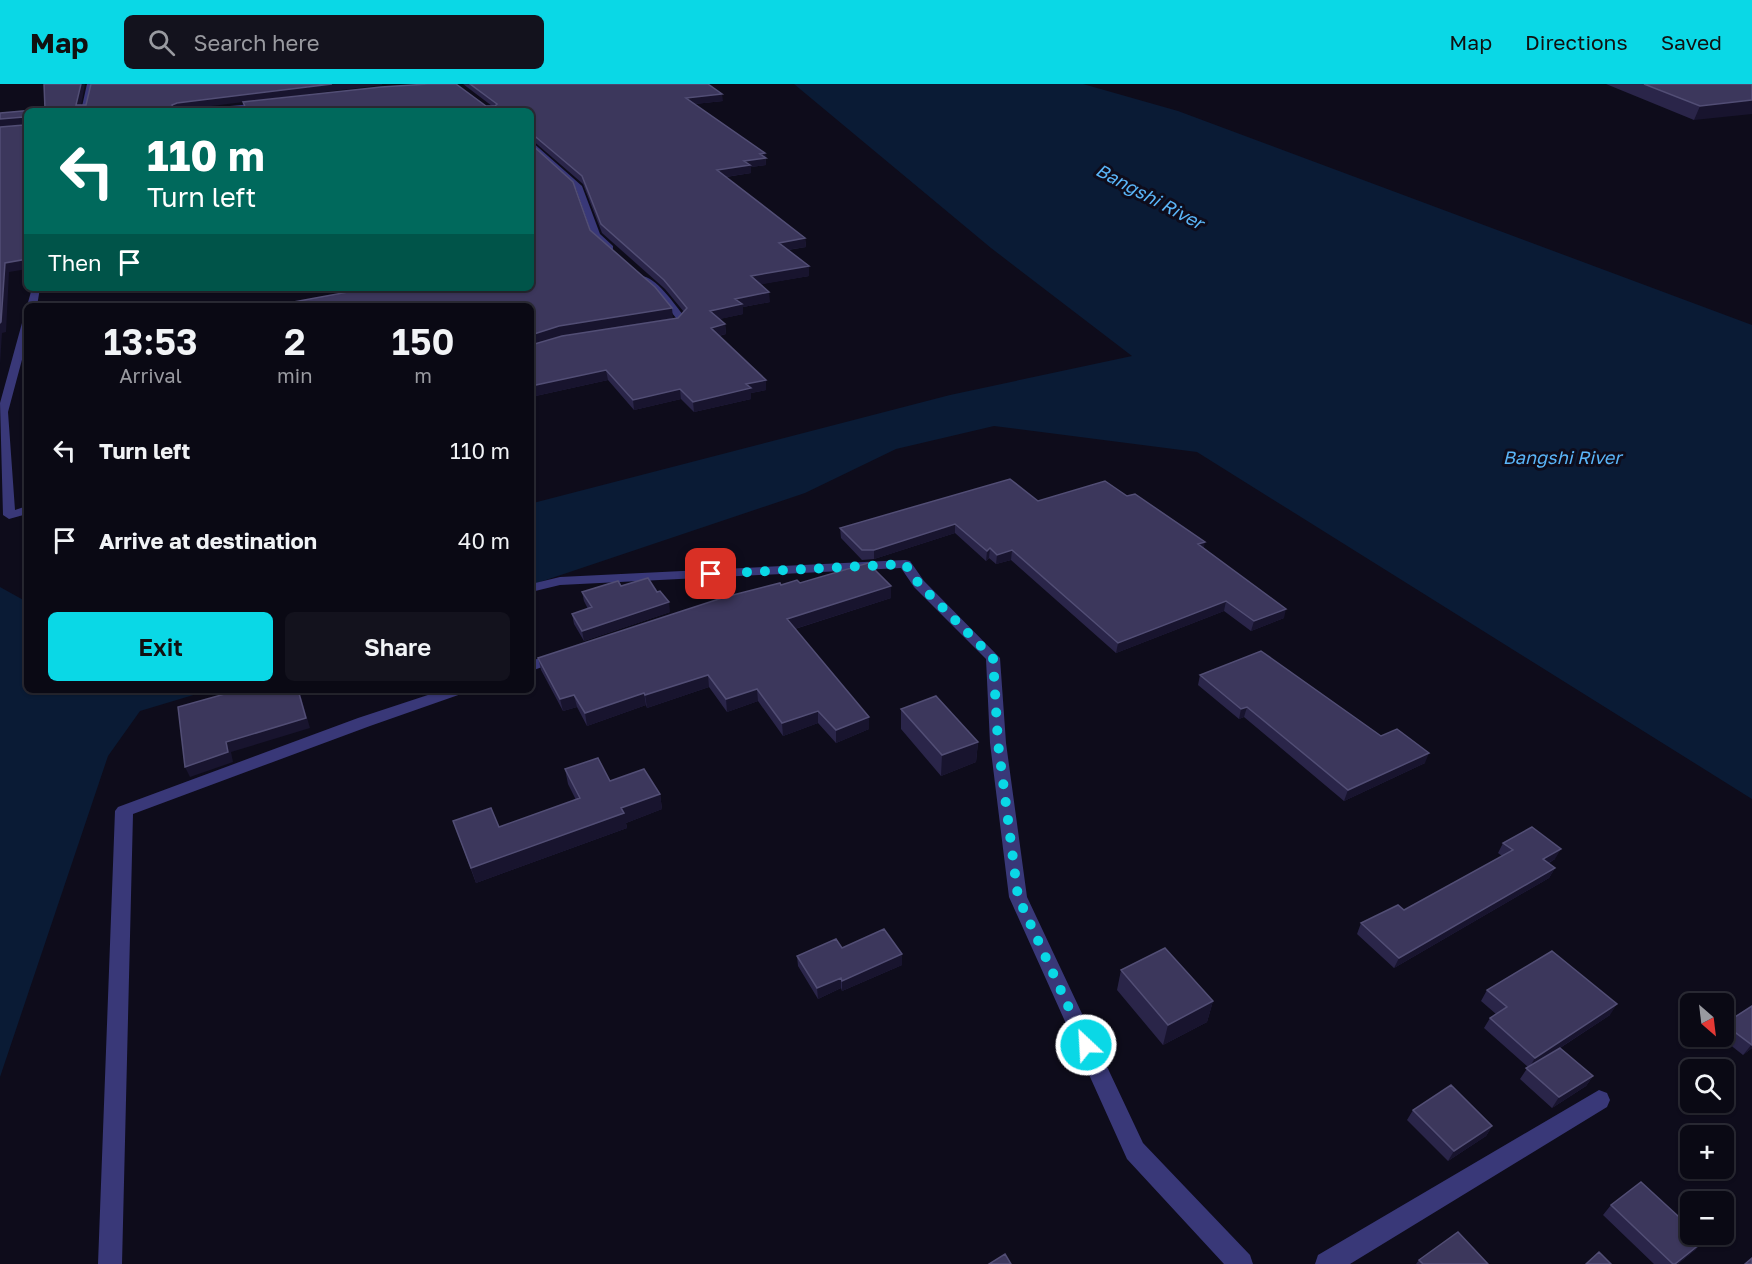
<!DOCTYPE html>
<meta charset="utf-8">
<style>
:root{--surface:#0a0914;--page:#13121d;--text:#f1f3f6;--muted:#999aa0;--line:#2a2a34;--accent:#0ad8e6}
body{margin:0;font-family:"Golos Text",sans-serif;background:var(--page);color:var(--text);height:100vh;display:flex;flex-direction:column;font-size:22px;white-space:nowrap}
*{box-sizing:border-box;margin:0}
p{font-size:20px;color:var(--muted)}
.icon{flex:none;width:33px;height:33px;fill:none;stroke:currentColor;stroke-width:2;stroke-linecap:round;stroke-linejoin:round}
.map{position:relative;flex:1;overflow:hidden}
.drawer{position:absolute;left:24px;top:219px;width:510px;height:390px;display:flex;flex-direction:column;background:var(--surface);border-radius:9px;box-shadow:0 2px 4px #0004,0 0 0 2px var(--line)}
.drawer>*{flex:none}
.hud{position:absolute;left:24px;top:24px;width:510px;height:183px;border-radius:9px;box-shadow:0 2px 4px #0004,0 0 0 2px var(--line);background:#00695c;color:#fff;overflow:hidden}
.needle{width:39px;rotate:152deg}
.tools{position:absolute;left:1680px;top:909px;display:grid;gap:12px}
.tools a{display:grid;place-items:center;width:54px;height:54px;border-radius:9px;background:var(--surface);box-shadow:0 2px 4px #0004,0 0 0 2px var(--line);font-size:30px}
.pin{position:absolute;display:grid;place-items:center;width:51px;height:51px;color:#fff;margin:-26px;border-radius:12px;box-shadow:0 3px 9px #0006}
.me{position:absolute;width:66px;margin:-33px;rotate:335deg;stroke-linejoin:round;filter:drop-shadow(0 0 4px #0008)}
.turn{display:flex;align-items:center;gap:21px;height:126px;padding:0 24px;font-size:27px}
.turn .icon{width:78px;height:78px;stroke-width:2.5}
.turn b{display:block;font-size:42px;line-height:51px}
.then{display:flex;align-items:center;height:57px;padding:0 24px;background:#0003;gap:12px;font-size:22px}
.eta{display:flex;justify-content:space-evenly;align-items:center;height:102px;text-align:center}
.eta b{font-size:36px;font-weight:600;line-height:42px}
.cta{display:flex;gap:12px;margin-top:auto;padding:12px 24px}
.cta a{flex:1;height:69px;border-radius:9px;background:var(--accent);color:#111;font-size:24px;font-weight:600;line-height:69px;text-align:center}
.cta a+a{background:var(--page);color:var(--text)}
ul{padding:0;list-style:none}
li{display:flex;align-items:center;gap:18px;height:90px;padding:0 24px}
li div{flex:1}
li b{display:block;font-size:22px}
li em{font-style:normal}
header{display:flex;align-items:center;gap:36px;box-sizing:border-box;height:84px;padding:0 30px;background:var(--accent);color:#111}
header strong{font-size:28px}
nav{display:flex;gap:33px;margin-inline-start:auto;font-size:21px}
.search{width:420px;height:54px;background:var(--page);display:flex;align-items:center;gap:15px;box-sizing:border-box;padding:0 21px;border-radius:9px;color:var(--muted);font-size:22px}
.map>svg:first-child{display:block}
.water{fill:#0a1b35}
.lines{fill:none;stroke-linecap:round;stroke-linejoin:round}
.minor{fill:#393878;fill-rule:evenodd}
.wall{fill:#2a2549}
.shaded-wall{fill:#18142e}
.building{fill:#3c375c;stroke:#524e75;stroke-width:1.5}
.route{stroke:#0ad8e6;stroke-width:10;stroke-dasharray:0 18}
.labels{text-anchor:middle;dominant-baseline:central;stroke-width:6;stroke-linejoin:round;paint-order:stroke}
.far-water-label{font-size:18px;font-style:italic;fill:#5ab5f8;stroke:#0e0c1b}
</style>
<header>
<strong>Map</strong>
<div class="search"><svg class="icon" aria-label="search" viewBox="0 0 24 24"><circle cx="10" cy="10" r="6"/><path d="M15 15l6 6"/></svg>Search here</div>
<nav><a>Map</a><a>Directions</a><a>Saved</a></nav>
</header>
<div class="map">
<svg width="1752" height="1180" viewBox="0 0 1752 1180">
<rect width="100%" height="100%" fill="#0e0c1b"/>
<!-- water -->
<path class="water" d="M 794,0 L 1083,0 L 1178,27 L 1752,241 L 1752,715 L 1197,368 L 994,342 L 896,365 L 805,409 L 531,501 L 531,420 L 537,418 L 950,311 L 1132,272 L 991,164 Z
M 0,503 L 27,518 L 27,606 L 210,606 L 140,627 L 108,672 L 0,993 Z"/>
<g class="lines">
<!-- minor -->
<path class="minor" d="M 87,0 L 93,0 L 87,27 L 81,27 Z
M 264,19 L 262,22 L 192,27 L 195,25 Z
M 531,57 L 582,102 L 600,150 L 613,162 L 613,166 L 607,166 L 592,151 L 576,105 L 531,63 Z
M 640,192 C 655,191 675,221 684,232 L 686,234 L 679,241 L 664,243 L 664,239 L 676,234 L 658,211 L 640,196 Z
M 32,204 L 40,204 L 37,222 L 27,222 Z
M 27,236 L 27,257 L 8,328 L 15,426 L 27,422 L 27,430 L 9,435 L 3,431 L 0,319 L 22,239 Z
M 905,476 L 910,477 L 924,497 L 1000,574 L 1006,659 L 1027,813 L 1143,1059 L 1250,1171 L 1253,1180 L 1224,1180 L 1127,1075 L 1009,813 L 990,659 L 986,575 L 914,503 L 901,484 L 560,501 L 531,508 L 531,500 L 560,493 Z
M 557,568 L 564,573 L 562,576 L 531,587 L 531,577 Z
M 443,606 L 467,606 L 464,609 L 370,642 L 133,730 L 122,1180 L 98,1180 L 115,727 L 118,723 L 358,634 Z
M 1599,1006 L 1607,1009 L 1610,1016 L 1607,1023 L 1350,1180 L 1315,1180 L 1318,1171 Z"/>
</g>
<!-- wall -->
<path class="wall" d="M 463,0 L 708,0 L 723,17 L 694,20 L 765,69 L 766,81 L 751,83 L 751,89 L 726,93 L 805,154 L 806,163 L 788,166 L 809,182 L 809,192 L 760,200 L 770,218 L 743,223 L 743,230 L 719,235 L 725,240 L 726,250 L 719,252 L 766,296 L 766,306 L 751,309 L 751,315 L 694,328 L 681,315 L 634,326 L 608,296 L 531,313 L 531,204 L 590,146 L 673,234 L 561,252 L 545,257 L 678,234 L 684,228 L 665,205 L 602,149 L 583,100 L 531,55 L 531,27 L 246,27 L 243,18 L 492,22 Z
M 1606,0 L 1752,0 L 1694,36 Z
M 1127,412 L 1204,464 L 1284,534 L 1251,547 L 1224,527 L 1116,569 L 1011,476 L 996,480 L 989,474 L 986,477 L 955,449 L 874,475 L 862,476 L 841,454 L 840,444 L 1038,417 Z
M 800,499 L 891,502 L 891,514 L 795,545 L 869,633 L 869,645 L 836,659 L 818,639 L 783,652 L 758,617 L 727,628 L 709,603 L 647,624 L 646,621 L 587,642 L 577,623 L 563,627 L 541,586 L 538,574 L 781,501 Z
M 621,502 L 670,528 L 584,557 L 574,540 L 572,530 L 588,525 L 584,517 L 582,508 Z
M 1200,591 L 1381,652 L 1425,679 L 1344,717 L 1244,633 L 1239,635 L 1198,601 Z
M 901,625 L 978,658 L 976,678 L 941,692 L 901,645 Z
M 565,685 L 660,710 L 662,725 L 626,739 L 627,744 L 476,799 L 453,737 L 499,743 L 576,716 L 568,700 Z
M 1503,759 L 1555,775 L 1549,779 L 1555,784 L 1549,794 L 1394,884 L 1357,850 L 1361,839 L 1404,826 L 1502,772 L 1498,769 Z
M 842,864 L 902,870 L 902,881 L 842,907 L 841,904 L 818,915 L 798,882 L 797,872 Z
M 1121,886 L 1213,917 L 1207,938 L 1163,961 L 1117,906 Z
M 1487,906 L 1610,931 L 1560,964 L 1593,992 L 1586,1002 L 1552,1024 L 1520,995 L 1528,983 L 1484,944 L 1490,934 L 1496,930 L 1481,917 Z
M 1752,922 L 1752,964 L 1743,971 L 1719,952 L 1724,952 L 1724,940 Z
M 1413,1026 L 1492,1042 L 1486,1052 L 1448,1077 L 1407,1036 Z
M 1611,1121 L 1705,1156 L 1695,1166 L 1678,1180 L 1654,1180 L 1603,1131 Z
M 1419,1176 L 1488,1180 L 1416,1180 Z"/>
<!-- shaded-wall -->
<path class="shaded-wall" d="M 81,0 L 85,0 L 80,27 L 76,21 Z
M 332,0 L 382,0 L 382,1 L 179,26 L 176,27 L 174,27 L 172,21 L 177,19 Z
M 722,10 L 723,17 L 686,21 L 686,14 Z
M 1752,16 L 1752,30 L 1694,36 L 1700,22 Z
M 24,33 L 27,40 L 0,43 L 0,35 Z
M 765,69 L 766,81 L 751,83 L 751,89 L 718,94 L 717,86 L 744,77 L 760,70 Z
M 805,154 L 806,163 L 779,167 L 779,159 Z
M 27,171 L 27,185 L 9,188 L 6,248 L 2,249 L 0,280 L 0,239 L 5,179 Z
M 809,182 L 809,192 L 752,202 L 751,192 Z
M 769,208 L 770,218 L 743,223 L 743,230 L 711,237 L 710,227 L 735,215 Z
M 672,224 L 673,234 L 561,252 L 531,262 L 531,251 L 559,242 Z
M 725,240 L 726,250 L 712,253 L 711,244 Z
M 606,286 L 608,296 L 531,313 L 531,302 Z
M 766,296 L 766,306 L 751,309 L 751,315 L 694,328 L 693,318 L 746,300 Z
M 680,305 L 681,315 L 634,326 L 633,316 Z
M 955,440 L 955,449 L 874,475 L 874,466 Z
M 1205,458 L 1203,468 L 1198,460 Z
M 990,464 L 989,474 L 986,477 L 987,467 Z
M 1012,466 L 1011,476 L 996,480 L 997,471 Z
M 891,502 L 891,514 L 788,547 L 787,535 Z
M 1226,517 L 1224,527 L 1116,569 L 1118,559 Z
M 669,518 L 670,528 L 584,557 L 582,547 Z
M 1286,525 L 1284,534 L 1251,547 L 1254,537 Z
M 708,591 L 709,603 L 647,624 L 645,611 Z
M 757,605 L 758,617 L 727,628 L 726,615 Z
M 298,606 L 299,606 L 300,609 L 310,644 L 231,668 L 233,678 L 190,693 L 185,683 L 226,658 Z
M 644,609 L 646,621 L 587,642 L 585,629 Z
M 574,611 L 577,623 L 563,627 L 560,615 Z
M 1247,623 L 1244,633 L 1239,635 L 1241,625 Z
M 818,627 L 818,639 L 783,652 L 782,639 Z
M 869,633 L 869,645 L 836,659 L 836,646 Z
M 978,658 L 976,678 L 941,692 L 942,671 Z
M 1429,669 L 1425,679 L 1344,717 L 1348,706 Z
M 660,710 L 662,725 L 626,739 L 627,744 L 476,799 L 471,784 L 621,724 Z
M 1561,765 L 1555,775 L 1537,785 L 1543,775 Z
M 1555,784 L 1549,794 L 1394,884 L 1399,874 Z
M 902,870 L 902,881 L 842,907 L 842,897 Z
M 841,894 L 841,904 L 818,915 L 817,904 Z
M 1213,917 L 1207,938 L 1163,961 L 1168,941 Z
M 1617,920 L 1610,931 L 1529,984 L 1535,974 Z
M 1752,960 L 1752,964 L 1743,971 Z
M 1593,992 L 1586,1002 L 1552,1024 L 1559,1013 Z
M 1492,1042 L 1486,1052 L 1448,1077 L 1454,1067 Z
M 1705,1156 L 1695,1166 L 1678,1180 L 1675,1180 Z"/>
<!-- building -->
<path class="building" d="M 44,0 L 81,0 L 76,21 L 86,21 L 91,0 L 332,0 L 177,19 L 172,21 L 174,27 L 27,27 L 27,175 L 5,179 L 1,238 L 0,239 L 0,43 L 24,41 L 26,39 L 24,33 L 0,35 L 0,29 L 45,25 Z
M 428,0 L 456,0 L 486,22 L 495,22 L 497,20 L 470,0 L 708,0 L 722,10 L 686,14 L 765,69 L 760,70 L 766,74 L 744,77 L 750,81 L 717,86 L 805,154 L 779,159 L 809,182 L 751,192 L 769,208 L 735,215 L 742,220 L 710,227 L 725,240 L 711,244 L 766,296 L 746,300 L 751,304 L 693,318 L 680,305 L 633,316 L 606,286 L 531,302 L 531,261 L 562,252 L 678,234 L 687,224 L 664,196 L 601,140 L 582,92 L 531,49 L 531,27 L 247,27 L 243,18 L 381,3 Z
M 1644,0 L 1752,0 L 1752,16 L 1700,22 Z
M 531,60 L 573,98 L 590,146 L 655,203 L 672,224 L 559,242 L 531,251 L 531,222 L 289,222 L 294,221 L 293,218 L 370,204 L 531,204 Z
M 1010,395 L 1038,417 L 1105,397 L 1127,412 L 1135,410 L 1205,458 L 1198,460 L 1286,525 L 1254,537 L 1226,517 L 1118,559 L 1012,466 L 997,471 L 990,464 L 987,467 L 955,440 L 874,466 L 862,466 L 840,444 Z
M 868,479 L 891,502 L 787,535 L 869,633 L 836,646 L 818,627 L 782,639 L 757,605 L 726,615 L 708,591 L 645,611 L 644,609 L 585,629 L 574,611 L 560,615 L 538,574 L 725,513 L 780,499 L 781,501 L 797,496 L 800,499 Z
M 648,494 L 657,508 L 660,507 L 669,518 L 582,547 L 572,530 L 592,523 L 582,508 L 618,497 L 621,502 Z
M 1261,567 L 1381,652 L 1397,645 L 1429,669 L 1348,706 L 1247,623 L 1241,625 L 1200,591 Z
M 239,606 L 298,606 L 306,634 L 226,658 L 228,668 L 185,683 L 178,623 Z
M 936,612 L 978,658 L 942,671 L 901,625 Z
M 598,674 L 610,697 L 644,685 L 660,710 L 621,724 L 624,729 L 471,784 L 453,737 L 491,724 L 499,743 L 580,714 L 565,685 Z
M 1532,743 L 1561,765 L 1543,775 L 1555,784 L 1399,874 L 1361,839 L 1398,821 L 1404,826 L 1513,766 L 1503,759 Z
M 884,845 L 902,870 L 842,897 L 841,894 L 817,904 L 797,872 L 836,855 L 842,864 Z
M 1165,864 L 1213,917 L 1168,941 L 1121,886 Z
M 1552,867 L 1617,920 L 1535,974 L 1490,934 L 1507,923 L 1487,906 Z
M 1752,922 L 1752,961 L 1724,940 Z
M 1560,964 L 1593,992 L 1559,1013 L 1526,984 Z
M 1451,1001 L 1492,1042 L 1454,1067 L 1413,1026 Z
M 1641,1098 L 1690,1143 L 1690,1150 L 1699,1150 L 1705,1156 L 1675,1180 L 1673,1180 L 1611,1121 Z
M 1458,1148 L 1488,1180 L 1423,1180 L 1419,1176 Z
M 1599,1168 L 1611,1180 L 1586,1180 Z
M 1005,1170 L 1011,1180 L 989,1180 Z
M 1752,1174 L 1752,1180 L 1745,1180 Z"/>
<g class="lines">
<!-- route -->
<path class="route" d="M 711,490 L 905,480 L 919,500 L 993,574 L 998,659 L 1018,813 L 1086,961"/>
</g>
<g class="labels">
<!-- far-water labels -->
<g class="far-water-label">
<text transform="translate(1150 112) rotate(28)">Bangshi River</text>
<text x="1562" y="373">Bangshi River</text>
</g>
</g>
</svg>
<div class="tools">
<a><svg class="needle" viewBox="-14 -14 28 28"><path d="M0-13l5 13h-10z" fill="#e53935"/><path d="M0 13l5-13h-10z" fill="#999aa0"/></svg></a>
<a><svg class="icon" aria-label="search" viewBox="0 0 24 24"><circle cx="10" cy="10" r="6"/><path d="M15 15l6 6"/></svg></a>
<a>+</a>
<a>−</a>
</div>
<div class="pin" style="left:711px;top:490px;background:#d93025"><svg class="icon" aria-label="arrive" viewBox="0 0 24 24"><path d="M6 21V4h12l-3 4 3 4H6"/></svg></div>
<svg class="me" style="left:1086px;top:961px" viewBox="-20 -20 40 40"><circle r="17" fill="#0ad8e6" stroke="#fff" stroke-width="3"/><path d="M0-11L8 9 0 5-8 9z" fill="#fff"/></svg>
<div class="hud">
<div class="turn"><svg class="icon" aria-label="left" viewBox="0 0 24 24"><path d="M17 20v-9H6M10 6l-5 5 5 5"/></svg><div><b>110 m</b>Turn left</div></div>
<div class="then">Then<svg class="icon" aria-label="arrive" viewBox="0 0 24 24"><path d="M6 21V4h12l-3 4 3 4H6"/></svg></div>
</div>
<section class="drawer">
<div class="eta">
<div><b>13:53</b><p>Arrival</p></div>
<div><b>2</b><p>min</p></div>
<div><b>150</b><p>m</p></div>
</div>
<ul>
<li><svg class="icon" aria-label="left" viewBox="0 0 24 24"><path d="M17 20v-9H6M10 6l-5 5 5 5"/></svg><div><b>Turn left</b></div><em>110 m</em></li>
<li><svg class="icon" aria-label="arrive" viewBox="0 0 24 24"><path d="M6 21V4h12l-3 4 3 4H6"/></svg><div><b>Arrive at destination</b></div><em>40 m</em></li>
</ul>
<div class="cta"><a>Exit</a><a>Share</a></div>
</section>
</div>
